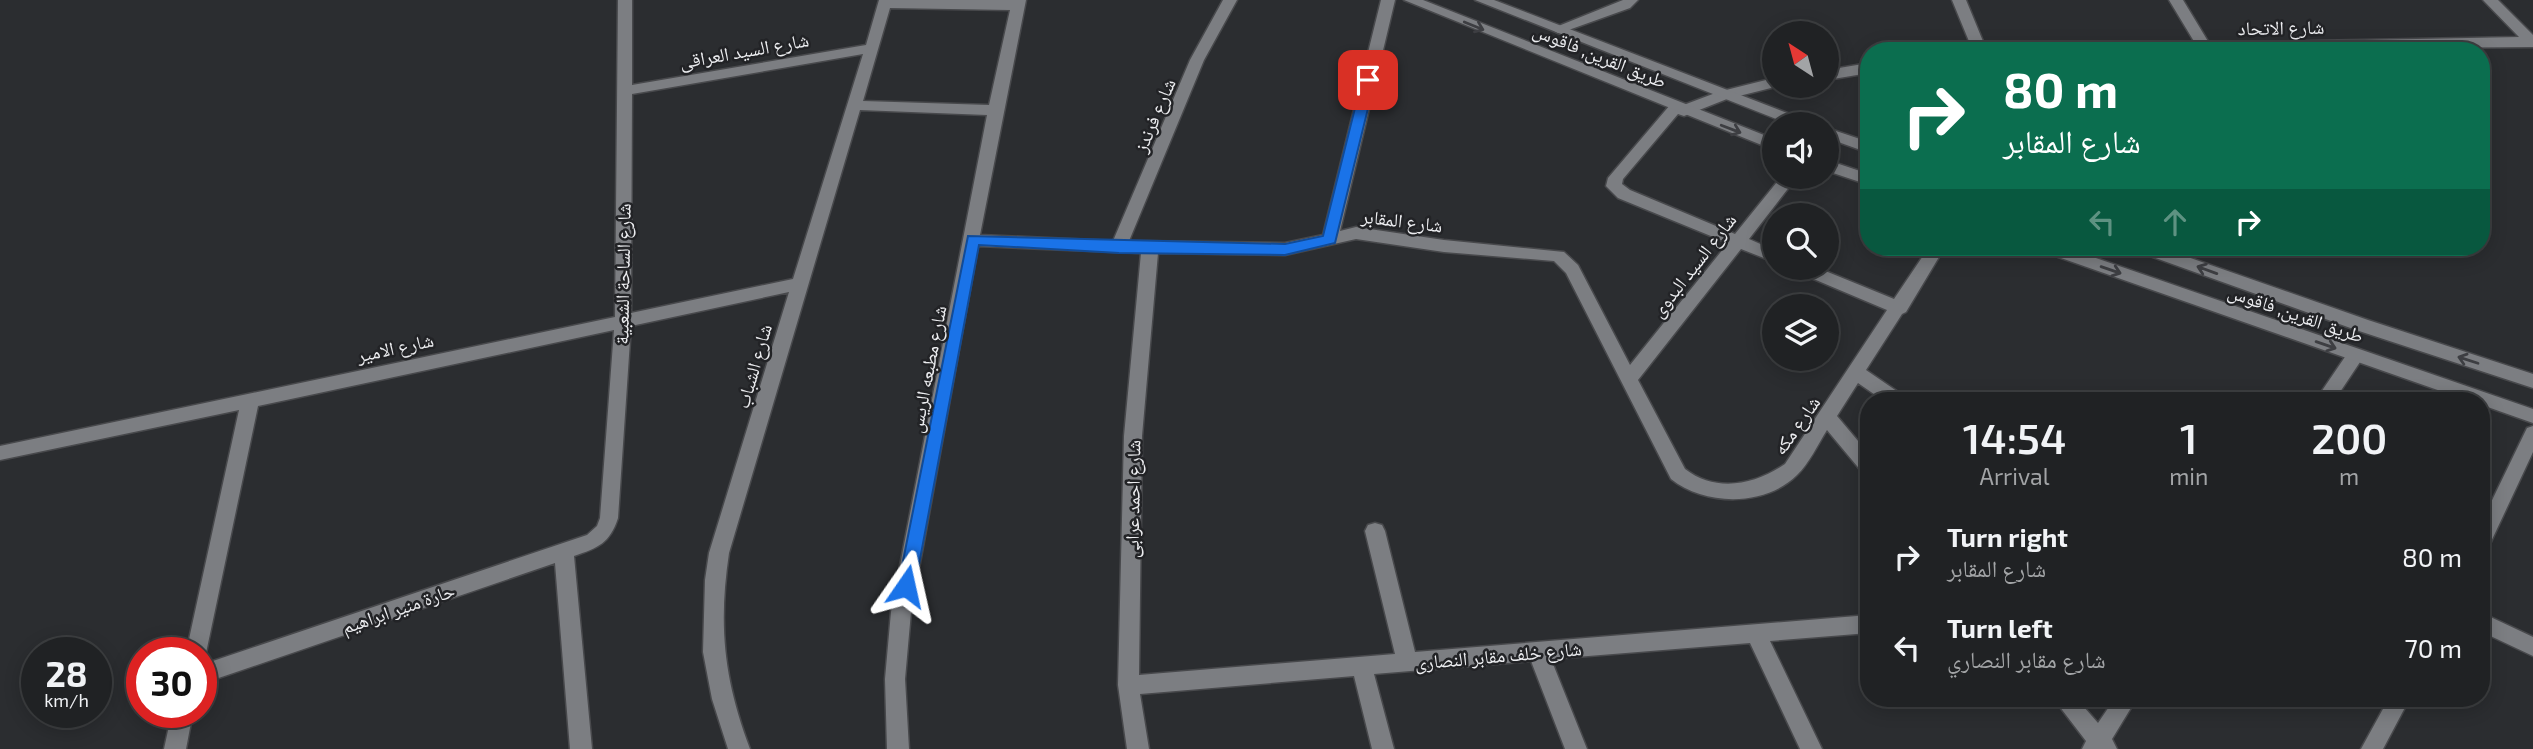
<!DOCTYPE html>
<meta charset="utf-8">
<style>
:root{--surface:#202224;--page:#2d2f31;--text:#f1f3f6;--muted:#a2a4a6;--line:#3d3f41}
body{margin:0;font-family:"Exo 2","Noto Naskh Arabic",sans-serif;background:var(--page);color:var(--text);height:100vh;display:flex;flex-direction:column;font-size:26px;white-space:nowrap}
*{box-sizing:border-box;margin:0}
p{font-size:23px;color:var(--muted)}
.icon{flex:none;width:38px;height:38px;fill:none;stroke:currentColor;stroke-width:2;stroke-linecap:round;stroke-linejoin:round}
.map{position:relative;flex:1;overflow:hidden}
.details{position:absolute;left:1860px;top:392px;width:630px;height:315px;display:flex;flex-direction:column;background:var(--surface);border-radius:28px;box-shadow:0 4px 18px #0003,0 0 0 2px var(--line)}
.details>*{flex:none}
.guide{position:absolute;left:1860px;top:42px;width:630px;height:214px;border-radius:28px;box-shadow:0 4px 18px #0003,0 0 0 2px var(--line);background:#0b6e4f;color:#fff;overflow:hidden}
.needle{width:46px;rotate:324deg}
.buttons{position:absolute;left:1762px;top:21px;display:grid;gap:14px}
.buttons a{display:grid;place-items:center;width:77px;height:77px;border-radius:50%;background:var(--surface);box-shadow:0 4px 18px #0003,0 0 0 2px var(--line);font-size:35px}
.speed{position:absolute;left:21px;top:637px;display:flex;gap:14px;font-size:35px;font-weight:700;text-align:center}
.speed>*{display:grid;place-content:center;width:91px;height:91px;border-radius:50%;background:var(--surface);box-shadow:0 4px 18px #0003,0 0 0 2px var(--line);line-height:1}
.speed small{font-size:18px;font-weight:400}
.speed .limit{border:10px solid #d22;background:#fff;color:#111}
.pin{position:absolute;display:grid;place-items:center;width:60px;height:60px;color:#fff;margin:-30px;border-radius:14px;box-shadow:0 4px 10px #0006}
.me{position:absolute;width:77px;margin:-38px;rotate:11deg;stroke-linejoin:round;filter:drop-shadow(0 0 5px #0008)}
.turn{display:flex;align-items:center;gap:24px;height:147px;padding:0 28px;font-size:32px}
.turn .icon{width:91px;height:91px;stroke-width:2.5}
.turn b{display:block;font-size:49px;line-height:60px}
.lanes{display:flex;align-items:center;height:66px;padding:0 28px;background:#0003;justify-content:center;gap:35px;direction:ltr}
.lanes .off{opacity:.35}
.eta{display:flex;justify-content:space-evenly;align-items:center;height:119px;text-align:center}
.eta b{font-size:42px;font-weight:600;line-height:49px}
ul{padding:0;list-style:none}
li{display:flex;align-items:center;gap:21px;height:91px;padding:0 28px}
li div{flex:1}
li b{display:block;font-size:26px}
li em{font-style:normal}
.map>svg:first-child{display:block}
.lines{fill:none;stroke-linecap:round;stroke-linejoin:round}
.street-casing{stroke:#48494c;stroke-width:3}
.secondary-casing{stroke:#48494c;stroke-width:3}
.street{fill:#7c7e82;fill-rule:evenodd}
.secondary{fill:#7c7e82;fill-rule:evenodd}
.oneway{stroke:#3d3e42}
.route{fill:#1a73e8;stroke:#114b97;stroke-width:2}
.labels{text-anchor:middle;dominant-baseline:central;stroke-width:5;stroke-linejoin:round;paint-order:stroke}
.street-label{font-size:19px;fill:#ecedf0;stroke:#222326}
</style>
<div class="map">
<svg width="2533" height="749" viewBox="0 0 2533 749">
<rect width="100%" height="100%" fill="#2b2d30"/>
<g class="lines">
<defs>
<path id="street" d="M 618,0 L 632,0 L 632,85 L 866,45 L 879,0 L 1026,0 L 980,235 L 1113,241 L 1190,60 L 1223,0 L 1237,0 L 1204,60 L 1129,241 L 1285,243 L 1323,235 L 1381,0 L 1395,0 L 1340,231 L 1356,227 L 1444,240 L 1564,252 L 1578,265 L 1630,365 L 1728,243 L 1618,198 L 1606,186 L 1608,178 L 1670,105 L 1675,103 L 1681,106 L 1718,92 L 1774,78 L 1774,86 L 1779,86 L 1727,99 L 1684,116 L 1678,114 L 1623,179 L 1622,184 L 1630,190 L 1735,234 L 1781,177 L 1797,177 L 1749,239 L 1774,250 L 1774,262 L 1741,249 L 1638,380 L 1685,469 C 1716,493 1755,485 1785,464 L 1887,310 L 1797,272 L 1795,268 L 1818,268 L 1894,299 L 1929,247 L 1945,247 L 1906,312 L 1902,314 L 1866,370 L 1904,396 L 1907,401 L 1884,401 L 1858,383 L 1837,416 L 1869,454 L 1869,475 L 1862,472 L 1827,430 C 1818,444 1809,464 1797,475 C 1765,507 1705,506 1671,479 L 1566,273 L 1554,261 L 1444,252 L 1356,239 L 1285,255 L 1158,253 L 1142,436 L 1139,675 L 1395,654 L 1365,531 L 1368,525 L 1375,523 L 1382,525 L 1385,531 L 1415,652 L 1869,615 L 1869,633 L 1770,641 L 1822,749 L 1800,749 L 1750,643 L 1551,659 L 1587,749 L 1565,749 L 1531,661 L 1374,674 L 1394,749 L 1372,749 L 1354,676 L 1140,694 L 1149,749 L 1127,749 L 1118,685 L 1124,436 L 1141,253 L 978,246 L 911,612 L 905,679 L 909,749 L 887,749 L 885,679 L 891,612 L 987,115 L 860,110 L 729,553 C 718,626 724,680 750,749 L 728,749 L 712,699 L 703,652 L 705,580 L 709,553 L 789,292 L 631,326 L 618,518 C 610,543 598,548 574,556 L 592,749 L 570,749 L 555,563 L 201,684 L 201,665 L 587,535 L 597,526 L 600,518 L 614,330 L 258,406 L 206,653 L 201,660 L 201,653 L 186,653 L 239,410 L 0,460 L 0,446 L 615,317 ZM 890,8 L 1010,10 L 989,105 L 863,101 ZM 863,54 L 793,279 L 631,313 L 632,94 Z
M 1623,0 L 1638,0 L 1630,8 L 1563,32 L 1558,33 L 1551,29 Z
M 1952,0 L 1966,0 L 1987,51 L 1973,51 Z
M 2169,0 L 2183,0 L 2209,43 L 2519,37 L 2483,0 L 2498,0 L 2533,35 L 2533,47 L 2023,51 L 2030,47 L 2195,43 Z
M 1869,63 L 1869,73 L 1827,80 L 1827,70 Z
M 2355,349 L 2364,356 L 2334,401 L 2315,401 L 2349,351 Z
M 2533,426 L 2533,452 L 2489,546 L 2482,548 L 2482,521 L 2527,428 Z
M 2482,613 L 2533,637 L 2533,656 L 2482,632 Z
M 2053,698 L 2076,698 L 2098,723 L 2115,698 L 2137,698 L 2112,739 L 2117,749 L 2082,749 L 2086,741 Z
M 2389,698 L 2410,698 L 2383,749 L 2361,749 Z
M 172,712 L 193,712 L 186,749 L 164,749 Z"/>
<path id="secondary" d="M 1404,0 L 1423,0 L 1774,139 L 1774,150 Z
M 1475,0 L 1494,0 L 1808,121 L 1810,124 L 1789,124 Z
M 1827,128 L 1869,142 L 1869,153 L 1827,138 Z
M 1827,160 L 1869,174 L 1869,185 L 1827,171 Z
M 2039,247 L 2064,247 L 2533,409 L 2533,423 L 2482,405 L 2482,401 L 2469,401 L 2041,251 Z
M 2134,247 L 2159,247 L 2368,320 L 2533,374 L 2533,388 L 2356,330 L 2136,251 Z"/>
</defs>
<!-- street casing -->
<use href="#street" class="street-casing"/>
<!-- secondary casing -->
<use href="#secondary" class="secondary-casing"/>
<!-- street -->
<use href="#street" class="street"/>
<!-- secondary -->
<use href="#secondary" class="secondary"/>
</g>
<!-- one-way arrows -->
<defs><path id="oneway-shaft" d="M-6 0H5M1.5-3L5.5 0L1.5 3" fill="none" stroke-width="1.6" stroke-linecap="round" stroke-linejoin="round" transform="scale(1.75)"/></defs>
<g class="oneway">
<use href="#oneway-shaft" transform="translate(1474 26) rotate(22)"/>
<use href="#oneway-shaft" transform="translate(1731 129) rotate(21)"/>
<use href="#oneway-shaft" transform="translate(2111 270) rotate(19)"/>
<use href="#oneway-shaft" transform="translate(2207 270) rotate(-160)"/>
<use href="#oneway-shaft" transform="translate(2326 345) rotate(19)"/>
<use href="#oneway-shaft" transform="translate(2468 360) rotate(-162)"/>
</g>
<!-- route -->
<path class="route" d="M 1368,76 L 1375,80 L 1335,243 L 1285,255 L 1119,253 L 979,245 L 915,586 L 906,594 L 900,591 L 898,586 L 968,236 L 1285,244 L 1323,236 L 1362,80 Z"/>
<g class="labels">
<!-- street labels -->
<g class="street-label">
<text transform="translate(2281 27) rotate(-1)">شارع الاتحاد</text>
<text transform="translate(744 50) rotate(-10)">شارع السيد العراقى</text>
<text transform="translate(1600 55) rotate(22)">طريق القرين, فاقوس</text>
<text transform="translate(1154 115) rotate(-67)">شارع فرندز</text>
<text transform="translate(1402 220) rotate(7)">شارع المقابر</text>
<text transform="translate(1693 265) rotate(-52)">شارع السيد البدوى</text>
<text transform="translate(622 274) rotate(-89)">شارع الساحة الشعبية</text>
<text transform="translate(2296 313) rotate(19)">طريق القرين, فاقوس</text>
<text transform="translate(395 347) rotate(-12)">شارع الامير</text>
<text transform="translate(753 366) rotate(-74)">شارع الشباب</text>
<text transform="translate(927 369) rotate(-79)">شارع مطبعه الريس</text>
<text transform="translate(1796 425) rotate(-55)">شارع مكه</text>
<text transform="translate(1132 499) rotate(-89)">شارع احمد عرابى</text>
<text transform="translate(398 608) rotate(-19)">حارة منير ابراهيم</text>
<text transform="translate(1498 655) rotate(-5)">شارع خلف مقابر النصارى</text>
</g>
</g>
</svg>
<div class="buttons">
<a><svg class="needle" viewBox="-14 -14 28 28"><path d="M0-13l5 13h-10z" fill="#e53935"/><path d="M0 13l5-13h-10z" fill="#a2a4a6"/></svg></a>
<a><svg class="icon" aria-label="sound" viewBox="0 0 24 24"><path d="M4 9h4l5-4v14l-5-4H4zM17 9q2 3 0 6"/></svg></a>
<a><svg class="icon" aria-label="search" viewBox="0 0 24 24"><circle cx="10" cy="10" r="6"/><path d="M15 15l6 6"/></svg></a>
<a><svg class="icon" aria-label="layers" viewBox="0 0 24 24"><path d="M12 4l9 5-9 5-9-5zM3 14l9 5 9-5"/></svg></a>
</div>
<div class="speed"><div>28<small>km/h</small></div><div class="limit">30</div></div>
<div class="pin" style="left:1368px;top:80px;background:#d93025"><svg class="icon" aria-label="arrive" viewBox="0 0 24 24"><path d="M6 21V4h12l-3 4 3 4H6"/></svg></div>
<svg class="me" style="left:906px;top:586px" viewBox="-20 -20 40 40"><path d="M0-17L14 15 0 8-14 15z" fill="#1a73e8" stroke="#fff" stroke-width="4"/></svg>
<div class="guide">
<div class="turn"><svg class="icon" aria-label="right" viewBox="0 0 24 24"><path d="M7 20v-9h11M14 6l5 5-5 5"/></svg><div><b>80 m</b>شارع المقابر</div></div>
<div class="lanes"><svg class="icon off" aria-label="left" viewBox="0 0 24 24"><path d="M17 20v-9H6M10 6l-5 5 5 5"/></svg><svg class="icon off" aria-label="ahead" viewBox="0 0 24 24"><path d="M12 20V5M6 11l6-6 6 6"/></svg><svg class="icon" aria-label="right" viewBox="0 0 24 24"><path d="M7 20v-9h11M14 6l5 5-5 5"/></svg></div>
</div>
<section class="details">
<div class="eta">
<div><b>14:54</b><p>Arrival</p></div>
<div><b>1</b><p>min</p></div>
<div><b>200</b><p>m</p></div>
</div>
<ul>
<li><svg class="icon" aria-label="right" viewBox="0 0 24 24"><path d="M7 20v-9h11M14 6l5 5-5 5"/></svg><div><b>Turn right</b><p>شارع المقابر</p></div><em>80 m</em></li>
<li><svg class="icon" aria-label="left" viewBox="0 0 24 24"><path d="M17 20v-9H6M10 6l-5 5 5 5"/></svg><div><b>Turn left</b><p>شارع مقابر النصاري</p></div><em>70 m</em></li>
</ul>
</section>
</div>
